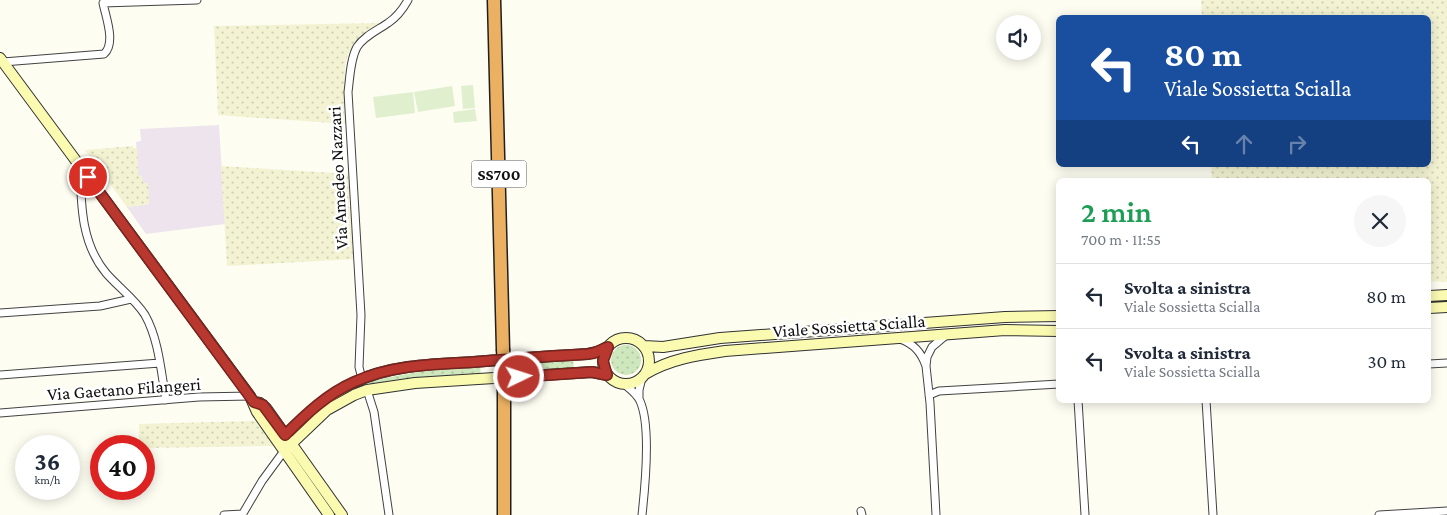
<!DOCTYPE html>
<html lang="it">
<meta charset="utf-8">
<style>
:root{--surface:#fff;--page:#f6f6f7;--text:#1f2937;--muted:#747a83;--line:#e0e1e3}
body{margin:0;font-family:"Crimson Pro",serif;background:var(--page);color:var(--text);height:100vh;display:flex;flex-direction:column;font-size:19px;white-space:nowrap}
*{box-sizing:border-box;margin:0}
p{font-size:16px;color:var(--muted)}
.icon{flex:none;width:28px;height:28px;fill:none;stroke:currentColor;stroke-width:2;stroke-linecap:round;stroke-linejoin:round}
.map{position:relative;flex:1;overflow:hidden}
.drawer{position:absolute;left:1056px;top:178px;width:375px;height:225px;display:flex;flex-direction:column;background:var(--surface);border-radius:8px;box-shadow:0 2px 12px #0003}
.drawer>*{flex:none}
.guide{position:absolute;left:1056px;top:15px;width:375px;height:152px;border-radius:8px;box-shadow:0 2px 12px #0003;background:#1a4fa0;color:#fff;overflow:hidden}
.tools{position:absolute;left:996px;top:15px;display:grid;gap:10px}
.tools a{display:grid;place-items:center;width:45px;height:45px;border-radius:50%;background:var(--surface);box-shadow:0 2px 12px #0003;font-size:25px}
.speed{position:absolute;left:15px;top:435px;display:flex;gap:10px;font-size:25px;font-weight:700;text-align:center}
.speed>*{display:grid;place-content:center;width:65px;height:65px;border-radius:50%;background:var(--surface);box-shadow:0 2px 12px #0003;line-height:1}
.speed small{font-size:12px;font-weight:400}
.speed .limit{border:8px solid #d22;background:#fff;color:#111}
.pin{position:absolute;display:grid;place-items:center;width:42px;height:42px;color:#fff;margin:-21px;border:2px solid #fff;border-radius:50%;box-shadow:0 1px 5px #0007}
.me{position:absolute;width:55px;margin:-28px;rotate:86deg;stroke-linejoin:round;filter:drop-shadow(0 0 4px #0008)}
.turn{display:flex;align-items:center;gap:18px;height:105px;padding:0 25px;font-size:22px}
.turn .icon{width:65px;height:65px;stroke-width:2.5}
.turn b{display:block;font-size:35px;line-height:42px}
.lanes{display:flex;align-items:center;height:48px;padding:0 25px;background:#0003;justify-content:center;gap:25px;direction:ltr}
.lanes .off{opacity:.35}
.round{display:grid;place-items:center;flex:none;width:52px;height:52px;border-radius:26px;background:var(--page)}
.summary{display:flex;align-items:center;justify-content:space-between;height:85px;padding:0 25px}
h1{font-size:30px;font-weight:600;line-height:38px;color:#1e9e55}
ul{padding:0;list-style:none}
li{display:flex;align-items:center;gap:15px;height:65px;padding:0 25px;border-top:1px solid var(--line)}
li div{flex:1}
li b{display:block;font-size:19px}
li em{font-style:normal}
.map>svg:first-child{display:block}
.industrial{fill:#ede4ed}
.farmland{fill:url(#farmland-dots)}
.grass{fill:url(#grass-dots)}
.pitch{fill:#e0efce}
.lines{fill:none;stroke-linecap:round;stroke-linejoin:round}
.street-casing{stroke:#424242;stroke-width:9}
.secondary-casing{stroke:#313131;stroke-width:12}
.highway-casing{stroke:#202020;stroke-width:15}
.street{stroke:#fff;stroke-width:7}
.secondary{stroke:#fafab1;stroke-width:10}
.highway{stroke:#ecb062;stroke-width:12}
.highway-bridge-casing{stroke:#202020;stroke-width:15;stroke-linecap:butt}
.highway-bridge{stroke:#ecb062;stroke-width:12}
.route-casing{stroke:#78241e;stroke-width:12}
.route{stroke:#b8372e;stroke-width:9}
.labels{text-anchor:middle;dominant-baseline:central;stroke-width:5;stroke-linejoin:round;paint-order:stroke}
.shield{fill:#fff;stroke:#575757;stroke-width:1}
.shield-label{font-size:16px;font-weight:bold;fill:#0f0f0f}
.street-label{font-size:18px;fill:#0f0f0f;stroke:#fff}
</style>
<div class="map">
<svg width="1447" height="515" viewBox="0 0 1447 515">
<defs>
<pattern id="farmland-dots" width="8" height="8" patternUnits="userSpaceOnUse" patternTransform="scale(1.25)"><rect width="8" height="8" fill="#f3f3d3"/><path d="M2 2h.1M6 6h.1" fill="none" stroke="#cfcfb4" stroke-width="1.8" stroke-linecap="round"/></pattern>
<pattern id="grass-dots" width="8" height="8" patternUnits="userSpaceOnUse" patternTransform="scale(1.25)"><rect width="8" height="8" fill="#cee7bd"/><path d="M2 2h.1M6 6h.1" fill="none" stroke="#b0c5a1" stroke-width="1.8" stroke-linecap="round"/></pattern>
</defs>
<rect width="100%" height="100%" fill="#fefdf2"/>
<!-- industrial -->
<path class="industrial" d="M 219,125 L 225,224 L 146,234 L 127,207 L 149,204 L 147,183 L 143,184 L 138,176 L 136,142 L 141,141 L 140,129 Z"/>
<!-- farmland -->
<path class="farmland" d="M 1201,0 L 1447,0 L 1447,282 L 1429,281 L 1429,180 L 1212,180 L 1211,165 L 1429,165 L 1429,18 L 1202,17 Z
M 380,23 L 361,35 L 354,44 L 348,54 L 345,66 L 345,102 L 347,124 L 218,115 L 214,26 Z
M 133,146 L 133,148 L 137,148 L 138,175 L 142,176 L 143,183 L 148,183 L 149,204 L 127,207 L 85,150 Z
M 221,166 L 350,174 L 351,198 L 349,199 L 349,207 L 352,207 L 356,259 L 227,266 Z
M 255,421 L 274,446 L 144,448 L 139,446 L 139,424 Z"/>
<!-- grass -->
<path class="grass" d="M611 360a15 15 0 1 1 30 0a15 15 0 1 1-30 0Z
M 573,359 L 574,370 L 520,373 L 519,362 Z
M 480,365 L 481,376 L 394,380 L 370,385 L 369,382 C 406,372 443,369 480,365 Z"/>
<!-- pitch -->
<path class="pitch" d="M 473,85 L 475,108 L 463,109 L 461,86 Z
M 452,86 L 455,106 L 418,112 L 414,92 Z
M 413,92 L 415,113 L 376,118 L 373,97 Z
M 475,109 L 477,121 L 454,123 L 453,112 Z"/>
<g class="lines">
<defs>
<path id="street" d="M 3,62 L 104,54 C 116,43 106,18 103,3 L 197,0
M 80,167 C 81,204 81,243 106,273 C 118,287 135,299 145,315 C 159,340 161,372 166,400
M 0,313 L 100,306 L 131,299
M 900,339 C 914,344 921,352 926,366
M 1429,364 L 1447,363
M 0,375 L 160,363
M 362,379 L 359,367 L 361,315 L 348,92 C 350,78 350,60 357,47 C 364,36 378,30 388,23 C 397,17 403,9 408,0
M 624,384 C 630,389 637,394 640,401 C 651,425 645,488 642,515
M 367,390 L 374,412 L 389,515
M 929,395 L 939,391 L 1059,384
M 639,399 L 639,390 L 642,378
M 1078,400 L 1085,515
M 1206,400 L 1213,515
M 0,413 L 199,397 L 250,396
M 861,511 L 862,515
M 224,515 L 243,514
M 242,515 L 262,481 L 284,451
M 936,515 L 930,403 L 926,366 L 927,357 L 932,347 L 945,336
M 1379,515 L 1447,511"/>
<path id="secondary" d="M 0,58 L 250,396 L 257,412 L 329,515
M 1429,296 L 1447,295
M 1429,308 L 1447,307
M603 361a23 23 0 1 1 46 0a23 23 0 1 1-46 0Z
M 644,346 L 663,347 L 720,338 L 1005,317 L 1059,316
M 645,374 C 670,359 697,355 725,351 L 1005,330 L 1059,331
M 254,402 L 260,403 L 266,408 L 342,515
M 278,442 C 301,420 323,398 353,383 C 389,365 433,364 473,362 C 511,359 549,356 587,354 L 600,351 L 607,347
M 284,451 L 327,410 L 354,395 L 367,390 L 415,383 L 592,372 L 607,375"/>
<path id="highway" d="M 494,0 L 503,349
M 504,515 L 504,391"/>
</defs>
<!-- street casing -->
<use href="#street" class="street-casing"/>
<!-- secondary casing -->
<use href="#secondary" class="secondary-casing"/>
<!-- highway casing -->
<use href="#highway" class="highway-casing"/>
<!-- street -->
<use href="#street" class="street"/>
<!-- secondary -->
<use href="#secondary" class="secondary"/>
<!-- highway -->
<use href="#highway" class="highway"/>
<defs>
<path id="highway-bridge" d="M 503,349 L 504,365
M 504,375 L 504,391"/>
</defs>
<!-- highway-bridge casing -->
<use href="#highway-bridge" class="highway-bridge-casing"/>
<!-- highway-bridge -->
<use href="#highway-bridge" class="highway-bridge"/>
</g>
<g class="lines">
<defs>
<path id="route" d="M 88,177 L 254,402 L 263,405 L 285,435 C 306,414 327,394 354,382 C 391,365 434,364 474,362 C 512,359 550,356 588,354 L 594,353 L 608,347 L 603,361 L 607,375 L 592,372 L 519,377"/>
</defs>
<!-- route casing -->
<use href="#route" class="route-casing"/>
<!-- route -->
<use href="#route" class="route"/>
</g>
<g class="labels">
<!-- shield labels -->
<rect class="shield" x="471.5" y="160.5" width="55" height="27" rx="4"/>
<g class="shield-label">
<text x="499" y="174">SS700</text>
</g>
<!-- street labels -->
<g class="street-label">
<text transform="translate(338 178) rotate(-93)">Via Amedeo Nazzari</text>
<text transform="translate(849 326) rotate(-4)">Viale Sossietta Scialla</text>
<text transform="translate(124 389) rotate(-4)">Via Gaetano Filangeri</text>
</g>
</g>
</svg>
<div class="tools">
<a><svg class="icon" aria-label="sound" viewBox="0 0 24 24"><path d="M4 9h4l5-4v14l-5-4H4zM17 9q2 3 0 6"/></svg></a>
</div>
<div class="speed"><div>36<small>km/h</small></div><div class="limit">40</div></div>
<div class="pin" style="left:88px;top:177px;background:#d93025"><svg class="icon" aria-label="arrive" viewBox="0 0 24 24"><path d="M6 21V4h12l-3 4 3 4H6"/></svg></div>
<svg class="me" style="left:519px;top:377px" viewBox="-20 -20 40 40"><circle r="17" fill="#b8372e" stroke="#fff" stroke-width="3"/><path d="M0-11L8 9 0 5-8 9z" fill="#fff"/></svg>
<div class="guide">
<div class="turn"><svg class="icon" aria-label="left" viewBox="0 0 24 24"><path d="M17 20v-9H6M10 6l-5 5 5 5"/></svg><div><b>80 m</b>Viale Sossietta Scialla</div></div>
<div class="lanes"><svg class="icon" aria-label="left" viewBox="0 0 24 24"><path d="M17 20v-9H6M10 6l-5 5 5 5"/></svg><svg class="icon off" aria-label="ahead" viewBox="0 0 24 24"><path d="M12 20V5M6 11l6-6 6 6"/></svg><svg class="icon off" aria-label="right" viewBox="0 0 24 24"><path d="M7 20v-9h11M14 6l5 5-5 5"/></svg></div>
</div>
<section class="drawer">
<div class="summary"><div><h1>2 min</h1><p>700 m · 11:55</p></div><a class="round"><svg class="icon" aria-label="close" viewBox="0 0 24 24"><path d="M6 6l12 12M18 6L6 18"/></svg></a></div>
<ul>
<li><svg class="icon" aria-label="left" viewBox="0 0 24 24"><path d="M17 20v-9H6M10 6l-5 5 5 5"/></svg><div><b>Svolta a sinistra</b><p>Viale Sossietta Scialla</p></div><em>80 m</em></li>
<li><svg class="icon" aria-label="left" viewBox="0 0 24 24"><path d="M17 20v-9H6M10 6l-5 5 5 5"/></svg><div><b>Svolta a sinistra</b><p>Viale Sossietta Scialla</p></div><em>30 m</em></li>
</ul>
</section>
</div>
